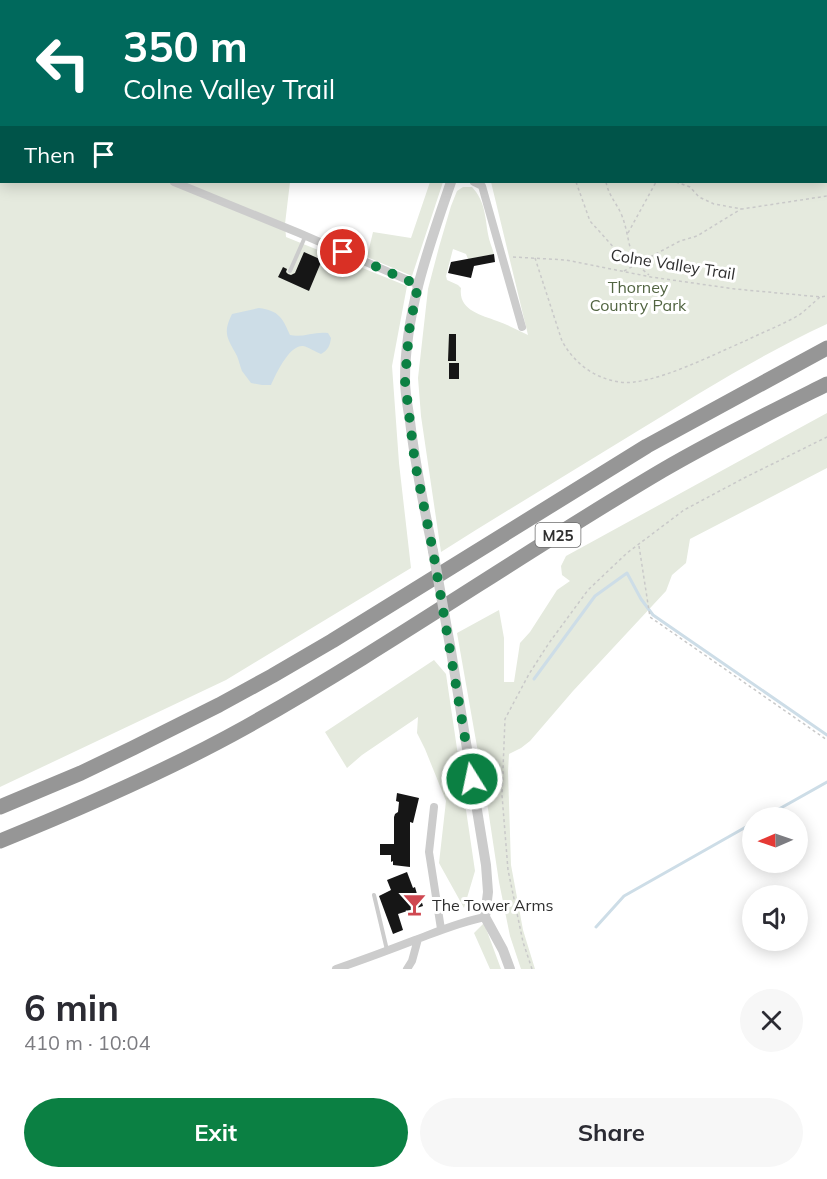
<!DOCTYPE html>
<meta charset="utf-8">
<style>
:root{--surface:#fff;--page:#f7f7f7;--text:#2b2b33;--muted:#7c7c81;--accent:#0b8043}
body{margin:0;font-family:Mulish,sans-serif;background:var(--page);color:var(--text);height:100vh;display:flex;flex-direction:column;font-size:22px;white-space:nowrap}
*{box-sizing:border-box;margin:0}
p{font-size:20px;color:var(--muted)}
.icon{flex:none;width:33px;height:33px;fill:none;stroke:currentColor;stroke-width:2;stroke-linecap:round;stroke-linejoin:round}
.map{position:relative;height:969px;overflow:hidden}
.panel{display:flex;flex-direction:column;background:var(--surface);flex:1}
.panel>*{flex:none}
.banner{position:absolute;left:0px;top:0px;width:828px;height:183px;box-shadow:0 3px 15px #0003;background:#00695c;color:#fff;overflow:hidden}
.needle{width:39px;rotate:268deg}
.controls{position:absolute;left:742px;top:807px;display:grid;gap:12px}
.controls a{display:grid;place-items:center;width:66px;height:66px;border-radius:50%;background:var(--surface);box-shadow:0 3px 15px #0003;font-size:30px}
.pin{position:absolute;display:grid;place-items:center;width:51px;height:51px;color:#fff;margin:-26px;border:3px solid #fff;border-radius:50%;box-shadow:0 2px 6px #0007}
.me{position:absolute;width:66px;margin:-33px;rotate:350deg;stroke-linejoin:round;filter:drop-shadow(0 0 4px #0008)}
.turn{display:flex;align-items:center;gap:21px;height:126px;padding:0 24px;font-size:27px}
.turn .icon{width:78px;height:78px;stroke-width:2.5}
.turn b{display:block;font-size:42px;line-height:51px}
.then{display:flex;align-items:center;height:57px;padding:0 24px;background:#0003;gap:12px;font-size:22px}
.round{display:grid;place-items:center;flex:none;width:63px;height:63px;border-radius:32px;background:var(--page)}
.summary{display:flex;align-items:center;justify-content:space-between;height:102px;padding:0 24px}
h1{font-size:36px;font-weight:700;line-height:45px}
.primary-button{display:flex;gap:12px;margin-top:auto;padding:12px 24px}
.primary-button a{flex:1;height:69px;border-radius:36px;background:var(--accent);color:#fff;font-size:24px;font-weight:700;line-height:69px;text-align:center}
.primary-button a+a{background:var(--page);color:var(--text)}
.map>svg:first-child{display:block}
.green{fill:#e5eade}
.water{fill:#cddde7}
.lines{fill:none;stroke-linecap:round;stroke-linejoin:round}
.stream{stroke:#cddde7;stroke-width:3}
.building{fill:#161616}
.path{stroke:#c9c9c9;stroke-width:1.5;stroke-dasharray:3 3;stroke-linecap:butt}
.service{stroke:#ccc;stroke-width:4}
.minor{stroke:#ccc;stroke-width:8}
.tertiary{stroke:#ccc;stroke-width:10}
.motorway{stroke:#969696;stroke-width:15}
.tertiary-bridge{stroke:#ccc;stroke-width:10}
.route{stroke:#0b8043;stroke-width:10;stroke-dasharray:0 18}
.labels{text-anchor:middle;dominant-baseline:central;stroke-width:6;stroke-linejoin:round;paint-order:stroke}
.shield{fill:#fff;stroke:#6d6d6d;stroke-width:1.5}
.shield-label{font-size:15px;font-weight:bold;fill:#2f2f2f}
.street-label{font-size:16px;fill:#2f2f2f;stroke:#fff}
.park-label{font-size:16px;fill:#526542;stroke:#fff}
.poi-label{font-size:16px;fill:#2f2f2f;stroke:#fff;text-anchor:start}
</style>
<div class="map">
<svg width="827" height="969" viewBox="0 0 827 969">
<rect width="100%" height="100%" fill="#fff"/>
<!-- green -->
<path class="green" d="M 0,0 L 371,0 L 371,1 L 2,2 L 1,37 L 0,36 Z
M 478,0 L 582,0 L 584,1 L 478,1 Z
M 646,0 L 827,0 L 827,324 C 760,355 698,394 636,432 C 571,472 506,511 441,552 L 421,416 L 418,378 L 428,289 L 439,247 L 451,206 L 457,191 L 463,187 L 472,187 C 485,201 485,216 488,234 C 489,241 492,247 494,254 L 468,259 L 466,254 L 453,249 L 446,276 L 447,280 L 458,285 L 461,288 C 458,310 481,315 497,321 C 508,325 518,330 528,335 L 491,182 L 826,182 L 826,2 L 645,1 Z
M 0,87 L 2,88 L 2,182 L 290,182 L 285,224 L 286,237 L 407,286 L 392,366 L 399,463 L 411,568 L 226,680 L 0,787 Z
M 430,182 L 443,182 L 412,276 L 367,257 L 373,232 L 411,238 Z
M 827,413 L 827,468 L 690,539 L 686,563 L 672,575 L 666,591 L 573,691 L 530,741 L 521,748 L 509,754 L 508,772 L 511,865 L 523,930 L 535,969 L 521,969 L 510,936 L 499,882 L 488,809 L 457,633 L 499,610 L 504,638 L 504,682 L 514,682 L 520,643 L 530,632 L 557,590 L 570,581 L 562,575 L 561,566 L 566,556 Z
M 434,660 L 446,674 L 475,871 L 464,908 L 439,863 L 446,801 L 425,749 L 417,733 L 418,717 L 362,755 L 347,768 L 325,732 Z
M 484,923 L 501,969 L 490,969 L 474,933 Z"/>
<!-- water -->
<path class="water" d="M 259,308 C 279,311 282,317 290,335 C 302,338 315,331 328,333 L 331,338 C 330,346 328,350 321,354 C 315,352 309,347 303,346 C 289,345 276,374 271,385 L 262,385 L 251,383 C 248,379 245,375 242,371 C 240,366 239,361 237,356 C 228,339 222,334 232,314 Z"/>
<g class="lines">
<!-- stream -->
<path class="stream" d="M 743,0 L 744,2
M 826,98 L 827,99
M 534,679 L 595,596 L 627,573 L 641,599 L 653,615 L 827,735
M 763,818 L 827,782
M 596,927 L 624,896 L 753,823"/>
</g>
<!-- building -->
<path class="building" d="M 304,252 L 322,260 L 309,291 L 278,277 L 283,267 L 287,269 L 286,272 L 288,274 L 291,275 L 295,273 Z
M 494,254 L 495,262 L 474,266 L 471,278 L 448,273 L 451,262 Z
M 333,258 L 350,264 L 346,273 L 330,266 Z
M 449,334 L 456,334 L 456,361 L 448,361 Z
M 449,363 L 459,363 L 459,379 L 449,379 Z
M 397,793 L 419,798 L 413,823 L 410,822 L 410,867 L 393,865 L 393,861 L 391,862 L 391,855 L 380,855 L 380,844 L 394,844 L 394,817 L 395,814 L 398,812 L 399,802 L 396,801 Z
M 407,872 L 413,888 L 415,887 L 417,894 L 419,893 L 423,906 L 398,914 L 403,930 L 393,934 L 379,896 L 391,890 L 387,880 Z"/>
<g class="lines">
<!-- path -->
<path class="path" d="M 724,0 L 725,2
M 777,0 L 778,2
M 708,2 L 709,0
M 826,58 L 827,59
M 826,130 L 827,131
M 576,182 L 590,221 L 616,250 L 636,264 L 649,275
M 606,182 C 609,197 617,203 622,216 C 628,231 628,247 635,261
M 676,182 L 690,187 L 699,197 L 714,204 L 742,209 L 827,196
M 628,233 L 656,182
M 513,257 L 566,260 L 651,277 L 735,289 L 821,297 L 827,296
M 535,258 L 562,341 C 574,363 594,378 619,382 C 651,387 714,354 745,341 C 763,332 782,325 799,315 C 806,310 813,303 820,297
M 624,271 L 680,241 L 697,236 L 741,209
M 639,546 L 650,617 L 827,740
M 532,969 L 523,942 L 508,870 L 502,795 L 505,719 L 529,674 L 549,643 L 588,590 L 627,553 L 684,510 L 744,478 L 827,437"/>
<!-- service -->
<path class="service" d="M 0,140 L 2,140
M 290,271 L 305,237
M 374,895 L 387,950"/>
<!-- minor -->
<path class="minor" d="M 0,85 L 2,86
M 174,182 L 299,233 L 419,285
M 474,182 L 482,186 L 522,327
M 434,807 L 429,852 L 441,929
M 336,969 C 362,960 389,950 415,940 C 439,931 460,922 485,917
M 407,969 L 412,961 L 418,939"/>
<!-- tertiary -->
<path class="tertiary" d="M 468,2 L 468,0
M 433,551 C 424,508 415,465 410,421 C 408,408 405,394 405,380 C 405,312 429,246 451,182
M 451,651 L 486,865 L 488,892 L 485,917 L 503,950 L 510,969"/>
<!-- motorway -->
<path class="motorway" d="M 0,807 L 81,773 L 133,748 L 219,705 L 272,676 L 332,641 L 647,446 L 827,348
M 0,841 C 84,807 167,771 246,727 C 388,647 522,553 663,470 C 716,439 771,412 827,384"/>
<!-- tertiary-bridge -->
<path class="tertiary-bridge" d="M 433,551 L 451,651"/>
</g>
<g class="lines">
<!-- route -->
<path class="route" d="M 343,252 L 418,285 L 409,331 L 405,381 L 415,463 L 433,551 L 472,779"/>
</g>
<!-- icons -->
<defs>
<symbol id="bar-bare" viewBox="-9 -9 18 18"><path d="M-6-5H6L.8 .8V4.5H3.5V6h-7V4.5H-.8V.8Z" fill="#cf4851" stroke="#fff" stroke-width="2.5" paint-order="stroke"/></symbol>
</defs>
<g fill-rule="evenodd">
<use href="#bar-bare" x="398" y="888" width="33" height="33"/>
</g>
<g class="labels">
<!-- shield labels -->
<rect class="shield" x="535.5" y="523" width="45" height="24" rx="4.5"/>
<g class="shield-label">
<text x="558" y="535">M25</text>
</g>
<!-- street labels -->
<g class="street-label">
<text transform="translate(673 264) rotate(9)">Colne Valley Trail</text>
</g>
<!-- park labels -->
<g class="park-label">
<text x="638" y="287">Thorney<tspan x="638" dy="18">Country Park</tspan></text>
</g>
<!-- poi labels -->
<g class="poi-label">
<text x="432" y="905">The Tower Arms</text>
</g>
</g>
</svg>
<div class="controls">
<a><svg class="needle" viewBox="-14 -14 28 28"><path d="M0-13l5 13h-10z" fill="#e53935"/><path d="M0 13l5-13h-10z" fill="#7c7c81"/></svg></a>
<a><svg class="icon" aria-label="sound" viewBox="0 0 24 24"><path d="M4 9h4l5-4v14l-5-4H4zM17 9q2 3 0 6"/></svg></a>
</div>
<div class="pin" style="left:343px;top:252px;background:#d93025"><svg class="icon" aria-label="arrive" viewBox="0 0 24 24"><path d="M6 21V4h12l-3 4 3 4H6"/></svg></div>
<svg class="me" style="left:472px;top:779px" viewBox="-20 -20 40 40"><circle r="17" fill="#0b8043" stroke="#fff" stroke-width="3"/><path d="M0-11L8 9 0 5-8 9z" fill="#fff"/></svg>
<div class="banner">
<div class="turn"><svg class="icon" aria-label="left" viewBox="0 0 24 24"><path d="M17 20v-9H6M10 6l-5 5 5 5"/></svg><div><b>350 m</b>Colne Valley Trail</div></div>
<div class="then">Then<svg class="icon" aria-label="arrive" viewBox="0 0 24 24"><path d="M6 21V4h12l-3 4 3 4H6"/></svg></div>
</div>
</div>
<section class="panel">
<div class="summary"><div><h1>6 min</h1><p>410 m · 10:04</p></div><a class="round"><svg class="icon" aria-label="close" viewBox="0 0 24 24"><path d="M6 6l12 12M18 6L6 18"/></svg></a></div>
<div class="primary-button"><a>Exit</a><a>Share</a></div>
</section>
